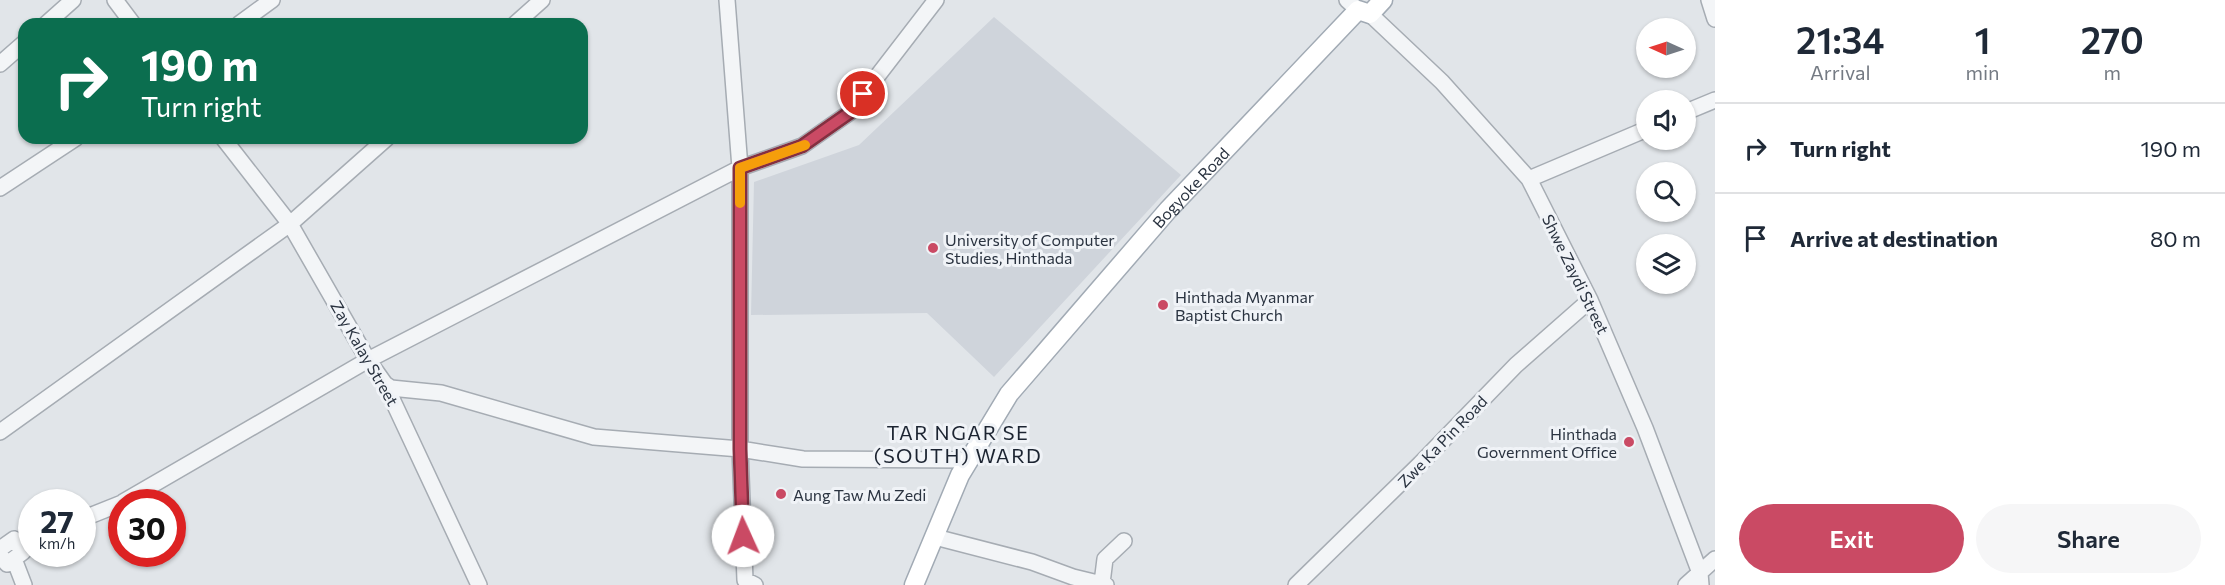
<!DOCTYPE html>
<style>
:root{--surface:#fff;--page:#f6f6f7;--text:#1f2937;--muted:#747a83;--line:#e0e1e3;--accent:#ca4a64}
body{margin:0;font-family:Commissioner,sans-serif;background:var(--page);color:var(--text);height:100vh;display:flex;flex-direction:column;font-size:22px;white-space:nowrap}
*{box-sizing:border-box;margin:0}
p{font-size:20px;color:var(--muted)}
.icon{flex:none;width:33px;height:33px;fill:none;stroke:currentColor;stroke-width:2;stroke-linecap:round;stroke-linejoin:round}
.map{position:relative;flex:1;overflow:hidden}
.side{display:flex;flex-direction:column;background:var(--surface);width:510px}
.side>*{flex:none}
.banner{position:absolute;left:18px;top:18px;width:570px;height:126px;border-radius:18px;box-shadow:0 2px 4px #0004;background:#0b6e4f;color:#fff;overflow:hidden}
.needle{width:39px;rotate:273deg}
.controls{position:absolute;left:1636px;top:18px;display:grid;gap:12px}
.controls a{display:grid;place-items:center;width:60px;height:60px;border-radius:50%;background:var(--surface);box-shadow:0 2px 4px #0004;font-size:30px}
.speed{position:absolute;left:18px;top:489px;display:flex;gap:12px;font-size:30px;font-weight:700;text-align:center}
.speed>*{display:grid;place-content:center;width:78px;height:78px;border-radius:50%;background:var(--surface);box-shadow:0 2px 4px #0004;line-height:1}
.speed small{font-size:15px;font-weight:400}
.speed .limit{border:9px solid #d22;background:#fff;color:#111}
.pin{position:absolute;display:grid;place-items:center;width:51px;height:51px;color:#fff;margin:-26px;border:3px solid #fff;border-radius:50%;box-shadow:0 2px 6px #0007}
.me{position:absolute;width:66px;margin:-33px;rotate:358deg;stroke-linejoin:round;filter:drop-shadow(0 0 4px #0008)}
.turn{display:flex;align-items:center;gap:21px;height:126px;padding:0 24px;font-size:27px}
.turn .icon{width:78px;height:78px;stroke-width:2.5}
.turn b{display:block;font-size:42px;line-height:51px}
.eta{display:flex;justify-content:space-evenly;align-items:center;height:102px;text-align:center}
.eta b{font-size:36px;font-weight:600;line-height:42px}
.action{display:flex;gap:12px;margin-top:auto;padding:12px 24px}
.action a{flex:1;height:69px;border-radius:36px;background:var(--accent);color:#fff;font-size:24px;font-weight:600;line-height:69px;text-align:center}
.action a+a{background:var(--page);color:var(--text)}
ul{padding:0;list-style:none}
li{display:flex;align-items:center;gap:18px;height:90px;padding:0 24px;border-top:2px solid var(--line)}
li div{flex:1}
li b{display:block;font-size:22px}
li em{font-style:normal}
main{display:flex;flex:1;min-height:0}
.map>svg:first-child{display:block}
.built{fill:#cfd4db}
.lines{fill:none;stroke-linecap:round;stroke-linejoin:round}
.minor-casing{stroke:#a6acb3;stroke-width:18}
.major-casing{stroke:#a1aab4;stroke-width:21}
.minor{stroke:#f3f5f7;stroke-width:15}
.major{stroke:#fff;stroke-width:18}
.route-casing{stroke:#833041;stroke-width:15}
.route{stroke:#ca4a64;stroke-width:10}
.slow{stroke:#f59e0b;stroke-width:10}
.poi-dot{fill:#ca4a64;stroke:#f0f3f7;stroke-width:2}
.labels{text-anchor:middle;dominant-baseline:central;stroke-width:6;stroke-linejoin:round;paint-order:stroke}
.street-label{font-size:16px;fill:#2a3340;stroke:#f0f3f7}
.poi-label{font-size:16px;fill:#2a3340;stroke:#f0f3f7;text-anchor:start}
.quarter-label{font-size:20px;letter-spacing:1.5px;fill:#1c2431;stroke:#f0f3f7}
</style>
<main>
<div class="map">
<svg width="1715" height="585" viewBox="0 0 1715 585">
<rect width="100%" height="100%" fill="#e1e5e9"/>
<!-- built -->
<path class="built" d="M 994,17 L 1181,175 L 994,377 L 927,313 L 751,315 L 754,182 L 859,145 Z"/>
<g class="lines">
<defs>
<path id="minor" d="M 115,0 L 133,24
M 727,0 L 740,168 L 740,449 L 745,580 L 755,585
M 1347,0 L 1358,10
M 1709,0 L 1715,19
M 1370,14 L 1442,82 L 1529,179 L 1590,300 L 1645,428 L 1700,573 L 1701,585
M 46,24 L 73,0
M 239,24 L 272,0
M 515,24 L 542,0
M 0,64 L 24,43
M 1686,112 L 1715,100
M 223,138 L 290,224 L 368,360 L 385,384 L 479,585
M 1529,179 L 1647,129
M 0,188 L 76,138
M 385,384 L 391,388 L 441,393 L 594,437 L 740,449 L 803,459 L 969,460
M 0,432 L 290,224 L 387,138
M 123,502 L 368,360 L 740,168 L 802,146 L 849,113 L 936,0
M 82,519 L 122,503
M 935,537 L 1032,562 L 1073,577 L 1106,585
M 0,549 L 14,539 L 23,552 L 7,564 L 0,555
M 14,559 L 24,585
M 1102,583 L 1105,559 L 1124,541
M 1296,585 L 1420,464 L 1516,365 L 1590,300
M 1686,585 L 1715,559"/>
<g id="major">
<path id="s1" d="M 914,585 L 960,475 L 1009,394 L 1168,210 L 1358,10 L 1370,14 L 1383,0"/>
</g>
</defs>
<!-- minor casing -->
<use href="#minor" class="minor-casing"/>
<!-- major casing -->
<use href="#major" class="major-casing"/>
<!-- minor -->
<use href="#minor" class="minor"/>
<!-- major -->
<use href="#major" class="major"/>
</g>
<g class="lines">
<defs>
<path id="route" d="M 743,536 L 740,449 L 740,168 L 802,146 L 849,113 L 863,94"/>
</defs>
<!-- route casing -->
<use href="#route" class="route-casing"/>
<!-- route -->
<use href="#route" class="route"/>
<!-- slow -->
<path class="slow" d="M 740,203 L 740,168 L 805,145"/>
</g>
<!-- markers -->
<g class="poi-dot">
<circle cx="933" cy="248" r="6"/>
<circle cx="1163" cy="305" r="6"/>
<circle cx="1629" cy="442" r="6"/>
<circle cx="781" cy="494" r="6"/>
</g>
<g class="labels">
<!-- street labels -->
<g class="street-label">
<text stroke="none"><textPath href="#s1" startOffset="489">Bogyoke Road</textPath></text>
<text transform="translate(1576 274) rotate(64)">Shwe Zaydi Street</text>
<text transform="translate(365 353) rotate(60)">Zay Kalay Street</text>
<text transform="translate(1442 441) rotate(-46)">Zwe Ka Pin Road</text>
</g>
<!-- poi labels -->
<g class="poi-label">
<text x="945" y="239">University of Computer<tspan x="945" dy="18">Studies, Hinthada</tspan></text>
<text x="1175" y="296">Hinthada Myanmar<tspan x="1175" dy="18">Baptist Church</tspan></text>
<text x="1617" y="433" text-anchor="end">Hinthada<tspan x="1617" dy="18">Government Office</tspan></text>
<text x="793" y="494">Aung Taw Mu Zedi</text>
</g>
<!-- quarter labels -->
<g class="quarter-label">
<text x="958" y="432">TAR NGAR SE<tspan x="958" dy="23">(SOUTH) WARD</tspan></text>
</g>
</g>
</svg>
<div class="controls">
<a><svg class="needle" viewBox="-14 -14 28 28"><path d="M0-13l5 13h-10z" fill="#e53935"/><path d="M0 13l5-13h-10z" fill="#747a83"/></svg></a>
<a><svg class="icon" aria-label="sound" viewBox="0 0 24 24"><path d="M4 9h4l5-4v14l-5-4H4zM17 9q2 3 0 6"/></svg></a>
<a><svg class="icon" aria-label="search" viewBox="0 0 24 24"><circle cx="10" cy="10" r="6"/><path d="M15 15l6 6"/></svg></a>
<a><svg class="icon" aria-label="layers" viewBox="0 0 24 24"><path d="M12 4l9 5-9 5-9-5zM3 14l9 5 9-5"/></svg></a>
</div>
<div class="speed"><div>27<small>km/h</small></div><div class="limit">30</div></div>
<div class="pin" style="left:863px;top:94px;background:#d93025"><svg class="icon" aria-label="arrive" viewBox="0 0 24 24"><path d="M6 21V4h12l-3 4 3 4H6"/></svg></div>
<svg class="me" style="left:743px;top:536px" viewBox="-20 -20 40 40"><circle r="19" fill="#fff"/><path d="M0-13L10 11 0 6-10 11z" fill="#ca4a64"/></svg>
<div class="banner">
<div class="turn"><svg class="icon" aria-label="right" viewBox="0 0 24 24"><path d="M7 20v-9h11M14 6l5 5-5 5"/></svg><div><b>190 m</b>Turn right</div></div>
</div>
</div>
<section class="side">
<div class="eta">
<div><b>21:34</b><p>Arrival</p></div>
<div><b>1</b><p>min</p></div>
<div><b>270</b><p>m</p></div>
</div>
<ul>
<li><svg class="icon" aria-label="right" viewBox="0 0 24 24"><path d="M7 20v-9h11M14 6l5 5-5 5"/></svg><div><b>Turn right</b></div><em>190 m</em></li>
<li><svg class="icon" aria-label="arrive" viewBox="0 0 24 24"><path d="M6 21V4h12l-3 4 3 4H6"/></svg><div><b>Arrive at destination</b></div><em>80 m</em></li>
</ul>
<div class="action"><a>Exit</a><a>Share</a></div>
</section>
</main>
